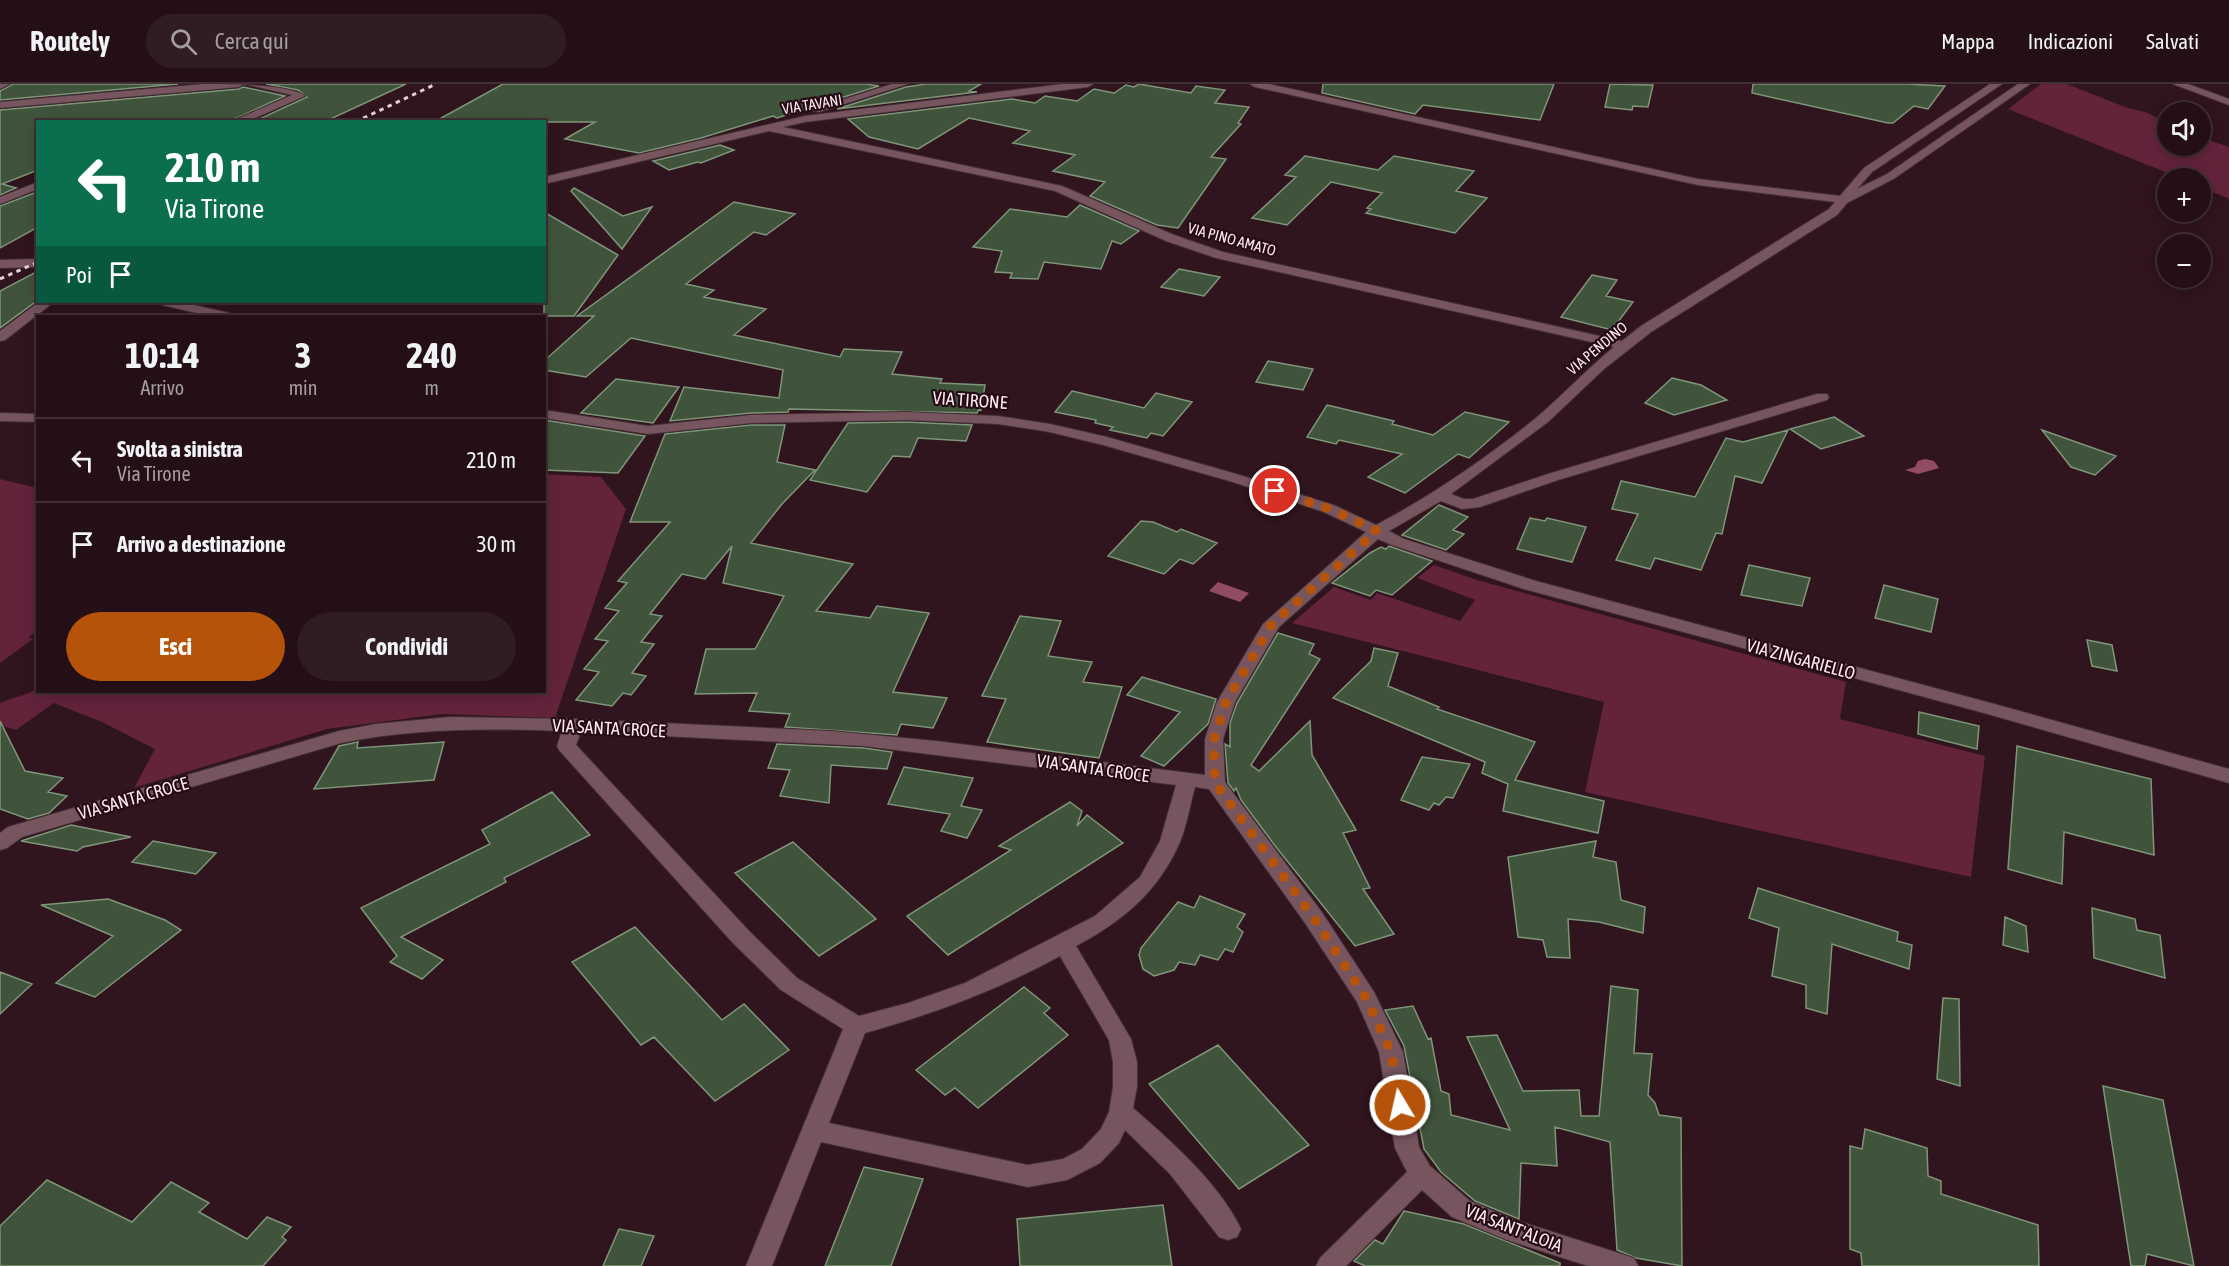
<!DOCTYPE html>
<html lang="it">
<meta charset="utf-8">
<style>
:root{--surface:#240f16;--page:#301d23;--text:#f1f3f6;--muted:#a39ca1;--line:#412f35;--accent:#b45309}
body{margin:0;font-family:"Asap Condensed",sans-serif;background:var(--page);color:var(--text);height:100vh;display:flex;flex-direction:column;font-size:22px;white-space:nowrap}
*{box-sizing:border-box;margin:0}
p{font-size:20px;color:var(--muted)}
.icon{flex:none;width:33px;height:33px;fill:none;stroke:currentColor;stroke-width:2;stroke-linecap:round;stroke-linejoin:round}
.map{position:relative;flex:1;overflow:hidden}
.drawer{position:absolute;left:36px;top:231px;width:510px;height:378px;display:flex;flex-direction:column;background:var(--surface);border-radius:0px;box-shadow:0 3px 15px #0003,0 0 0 2px var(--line)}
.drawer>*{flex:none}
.hud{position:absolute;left:36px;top:36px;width:510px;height:183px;border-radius:0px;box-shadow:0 3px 15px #0003,0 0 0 2px var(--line);background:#0b6e4f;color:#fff;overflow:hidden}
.tools{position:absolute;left:2157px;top:18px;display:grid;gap:12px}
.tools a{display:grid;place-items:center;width:54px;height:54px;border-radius:50%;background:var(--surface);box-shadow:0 3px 15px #0003,0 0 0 2px var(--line);font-size:30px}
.pin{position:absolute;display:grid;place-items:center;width:51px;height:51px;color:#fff;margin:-26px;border:3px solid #fff;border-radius:50%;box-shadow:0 2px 6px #0007}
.me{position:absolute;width:66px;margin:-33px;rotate:351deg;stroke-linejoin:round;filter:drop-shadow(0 0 4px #0008)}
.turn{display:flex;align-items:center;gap:21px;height:126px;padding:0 30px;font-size:27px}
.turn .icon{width:78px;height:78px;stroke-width:2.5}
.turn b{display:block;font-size:42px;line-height:51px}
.then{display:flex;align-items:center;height:57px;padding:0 30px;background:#0003;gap:12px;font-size:22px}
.eta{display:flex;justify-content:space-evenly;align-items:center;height:102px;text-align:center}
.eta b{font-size:36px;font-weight:700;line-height:42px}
.cta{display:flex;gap:12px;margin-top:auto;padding:12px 30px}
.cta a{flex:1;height:69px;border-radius:36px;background:var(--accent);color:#fff;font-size:24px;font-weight:700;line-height:69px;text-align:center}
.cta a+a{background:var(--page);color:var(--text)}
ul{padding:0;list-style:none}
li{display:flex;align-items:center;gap:18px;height:84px;padding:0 30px;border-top:2px solid var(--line)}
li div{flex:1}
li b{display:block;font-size:22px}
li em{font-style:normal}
header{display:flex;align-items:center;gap:36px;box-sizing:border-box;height:84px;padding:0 30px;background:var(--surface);border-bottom:2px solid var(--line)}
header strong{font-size:28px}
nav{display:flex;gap:33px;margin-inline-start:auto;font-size:21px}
.search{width:420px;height:54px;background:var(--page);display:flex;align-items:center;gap:15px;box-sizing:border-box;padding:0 21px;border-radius:33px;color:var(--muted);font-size:22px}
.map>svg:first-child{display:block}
.green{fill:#62233b}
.water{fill:#914c63}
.building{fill:#40543c;stroke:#7f957a;stroke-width:1.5}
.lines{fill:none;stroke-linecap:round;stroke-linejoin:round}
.minor-casing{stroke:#442f36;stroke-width:2}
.minor{fill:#77555f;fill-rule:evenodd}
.rail{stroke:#e4cfd5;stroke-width:3;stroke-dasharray:4.5 4.5;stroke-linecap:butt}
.route{stroke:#b45309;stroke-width:10;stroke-dasharray:0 18}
.labels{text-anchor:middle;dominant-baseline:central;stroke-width:4.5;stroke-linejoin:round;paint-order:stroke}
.far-street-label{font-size:15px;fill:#fde8ee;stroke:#250b15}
.street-label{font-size:18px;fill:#fde8ee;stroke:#250b15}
</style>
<header>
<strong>Routely</strong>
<div class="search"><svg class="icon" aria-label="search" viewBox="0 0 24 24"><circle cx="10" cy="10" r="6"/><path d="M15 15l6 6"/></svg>Cerca qui</div>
<nav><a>Mappa</a><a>Indicazioni</a><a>Salvati</a></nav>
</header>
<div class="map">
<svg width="2229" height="1182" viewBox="0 0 2229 1182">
<rect width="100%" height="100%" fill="#30141e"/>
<!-- green -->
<path class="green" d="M 2041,0 L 2067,0 L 2125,23 L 2148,29 L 2167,39 L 2168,62 L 2200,62 L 2201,53 L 2229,63 L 2229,115 L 2201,103 L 2200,94 L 2180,94 L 2008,25 Z
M 545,390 L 601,393 L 626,425 L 555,634 L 442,630 L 327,645 L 134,704 L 155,665 L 102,638 L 54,619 L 16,646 L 0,641 L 0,619 C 13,613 25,612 37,605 L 38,608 L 544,608 Z
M 0,395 L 37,404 L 38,546 L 29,553 L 33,555 L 0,579 Z
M 1434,481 L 1477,496 L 1846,598 L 1840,635 L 1985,672 L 1971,793 L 1585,708 L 1604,618 L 1292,539 L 1334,503 L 1371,516 L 1377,509 L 1460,537 L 1475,516 L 1417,494 Z"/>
<!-- water -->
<path class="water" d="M 1925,375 L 1934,377 L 1939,384 L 1918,390 L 1905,386 L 1915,383 L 1918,377 Z
M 1218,498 L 1249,509 L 1240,518 L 1209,507 Z"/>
<!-- building -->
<path class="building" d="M 13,0 L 178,0 L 0,16 L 0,7 Z
M 266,0 L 406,0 L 324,38 L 253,38 L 307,13 L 298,6 Z
M 503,0 L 866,0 L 879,2 L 777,34 L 773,32 L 701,54 L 639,69 L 565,55 L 595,38 L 434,38 Z
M 926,0 L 981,0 L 969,7 L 977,8 L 837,25 L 906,3 Z
M 1139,0 L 1191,9 L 1196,2 L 1225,6 L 1215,19 L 1249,23 L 1238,39 L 1241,40 L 1211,73 L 1226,75 L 1178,144 L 1157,141 L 1090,112 L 1105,98 L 1053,87 L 1075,71 L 1013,59 L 1030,47 L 969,34 L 918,65 L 869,53 L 848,35 L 1012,15 L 1035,19 L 1045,12 L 1077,17 L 1094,5 L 1114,9 L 1126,1 L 1134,3 Z
M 1323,0 L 1554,0 L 1540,36 L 1423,21 L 1415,30 L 1322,9 Z
M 1610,0 L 1653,1 L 1648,23 L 1633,22 L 1632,26 L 1605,23 Z
M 1753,0 L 1907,0 L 1945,2 L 1928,25 L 1914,22 L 1893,39 L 1888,39 L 1752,9 Z
M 243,3 L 285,12 L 228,38 L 38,38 L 38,86 L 2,100 L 16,104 L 0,111 L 0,26 L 239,5 Z
M 720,61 L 734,66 L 701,79 L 698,78 L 669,86 L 653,77 Z
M 1305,72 L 1378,86 L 1394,72 L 1474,87 L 1456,107 L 1487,114 L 1455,149 L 1366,129 L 1371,125 L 1367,124 L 1382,109 L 1331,98 L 1287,141 L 1252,134 L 1296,93 L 1285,91 Z
M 574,104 L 623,132 L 652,123 L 622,165 L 571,107 Z
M 34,109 L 38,110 L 38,143 L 0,164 L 0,122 Z
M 734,118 L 795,130 L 766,151 L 754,148 L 686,200 L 714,206 L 704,213 L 766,225 L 734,251 L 840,273 L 844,265 L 902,268 L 892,290 L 942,295 L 940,299 L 985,301 L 981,326 L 979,325 L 977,329 L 789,325 L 788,328 L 751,329 L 670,337 L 684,303 L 779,314 L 783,286 L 631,254 L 586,293 L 544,286 L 544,277 L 594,232 L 577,232 Z
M 1080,121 L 1139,147 L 1121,160 L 1112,157 L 1101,185 L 1044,178 L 1038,195 L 1010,194 L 1012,189 L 995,188 L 1002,167 L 973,163 L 1010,125 L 1067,133 Z
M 544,128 L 618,171 L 574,232 L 544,232 Z
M 1179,185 L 1220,193 L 1204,212 L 1161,203 Z
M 38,187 L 38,216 L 0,244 L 0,207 Z
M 1592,191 L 1617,196 L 1606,212 L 1633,218 L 1612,246 L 1561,233 Z
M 1268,277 L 1313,285 L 1303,306 L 1256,298 Z
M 1672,294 L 1701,301 L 1727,316 L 1674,331 L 1645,319 Z
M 616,295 L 679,303 L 653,339 L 581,329 Z
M 1072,307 L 1144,324 L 1156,309 L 1192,318 L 1163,352 L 1151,349 L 1147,354 L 1110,346 L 1113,343 L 1095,339 L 1096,336 L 1055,328 Z
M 1327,321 L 1394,337 L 1392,340 L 1433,351 L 1465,328 L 1509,338 L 1469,374 L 1458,370 L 1405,409 L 1368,393 L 1402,370 L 1339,356 L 1336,360 L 1307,353 Z
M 1834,333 L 1864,352 L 1821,365 L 1790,345 Z
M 544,336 L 645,352 L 618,389 L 544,386 Z
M 906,338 L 972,341 L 966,357 L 918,354 L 910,373 L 893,372 L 867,408 L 810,396 L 848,339 Z
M 751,341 L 785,341 L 777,378 L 815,386 L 782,420 L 751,459 L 853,480 L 816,527 L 870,534 L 877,522 L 929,529 L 893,608 L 947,614 L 933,644 L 901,640 L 897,651 L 785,643 L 790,630 L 749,627 L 757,609 L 695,610 L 706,565 L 755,565 L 784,512 L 723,499 L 732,462 L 705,495 L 682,490 L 650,530 L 662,532 L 641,558 L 654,560 L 632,589 L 646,592 L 631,611 L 623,609 L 612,622 L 576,616 L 599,588 L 584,585 L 608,557 L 595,555 L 619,527 L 605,524 L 627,499 L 618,497 L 670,438 L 630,438 L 665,350 Z
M 1788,346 L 1762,399 L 1735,392 L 1722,450 L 1716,449 L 1701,486 L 1655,474 L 1650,485 L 1616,476 L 1638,430 L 1612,425 L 1621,397 L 1695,413 L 1726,354 L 1743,358 Z
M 2042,346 L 2116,372 L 2095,391 L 2071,383 Z
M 1439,421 L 1468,433 L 1453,446 L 1464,450 L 1446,466 L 1402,451 Z
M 1530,434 L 1545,437 L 1547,434 L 1586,443 L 1572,478 L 1517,465 Z
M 1141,437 L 1153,438 L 1177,448 L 1181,445 L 1217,459 L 1193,480 L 1180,475 L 1164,490 L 1108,472 Z
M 1389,462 L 1432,477 L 1392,511 L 1376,506 L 1370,512 L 1332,499 L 1370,469 L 1381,463 L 1386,465 Z
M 1749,481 L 1810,494 L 1802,522 L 1741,511 Z
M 1884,501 L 1938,515 L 1931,548 L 1875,534 Z
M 1020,532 L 1061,537 L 1048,572 L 1092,578 L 1083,598 L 1122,603 L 1099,674 L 987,658 L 1006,615 L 982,612 Z
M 1278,549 L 1314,560 L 1309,570 L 1320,575 L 1251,681 L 1259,687 L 1310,637 L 1312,671 L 1356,746 L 1343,749 L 1370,804 L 1363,805 L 1394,850 L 1355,862 L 1276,763 L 1241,716 L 1236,704 L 1234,707 L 1228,699 L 1225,660 L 1230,663 L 1230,639 L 1237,619 Z
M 2087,556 L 2112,561 L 2117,587 L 2092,582 Z
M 1374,564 L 1398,569 L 1388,602 L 1439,623 L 1437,625 L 1535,658 L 1515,696 L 1604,717 L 1598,749 L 1503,727 L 1508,700 L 1482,689 L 1485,678 L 1333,614 L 1371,577 Z
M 1142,593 L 1216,615 L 1208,640 L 1164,682 L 1141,672 L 1180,628 L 1127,611 Z
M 1919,628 L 1979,642 L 1977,665 L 1918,650 Z
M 0,637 L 25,687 L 63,694 L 48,708 L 67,712 L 49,729 L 28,735 L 0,725 Z
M 358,658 L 357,664 L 444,658 L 434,696 L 314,705 L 339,662 Z
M 777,660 L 864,664 L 892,668 L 887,685 L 831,681 L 829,719 L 780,712 L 790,686 L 768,684 Z
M 2017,662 L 2151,695 L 2154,771 L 2064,748 L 2062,800 L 2008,785 Z
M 1422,673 L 1470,680 L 1453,714 L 1446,713 L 1439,721 L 1434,719 L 1429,726 L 1401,716 Z
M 904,683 L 973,694 L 961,722 L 982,726 L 967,754 L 941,747 L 950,730 L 888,720 Z
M 552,708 L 590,751 L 504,794 L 506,798 L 401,853 L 443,876 L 422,895 L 390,878 L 397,872 L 361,824 L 490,760 L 482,746 Z
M 1070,718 L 1082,727 L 1077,742 L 1087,731 L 1123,759 L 948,871 L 907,832 L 1011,766 L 999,762 Z
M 71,741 L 131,753 L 83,763 L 77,767 L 21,757 Z
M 153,757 L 216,769 L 196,790 L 132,778 Z
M 1596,757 L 1593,773 L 1616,778 L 1621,816 L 1645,823 L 1643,849 L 1599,838 L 1568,835 L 1570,874 L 1547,873 L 1543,856 L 1518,853 L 1508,773 Z
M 793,758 L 876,835 L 819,872 L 735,789 Z
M 1758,804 L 1898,848 L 1897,857 L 1912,861 L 1909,885 L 1832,860 L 1827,930 L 1806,924 L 1806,901 L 1772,892 L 1779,844 L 1749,834 Z
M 1200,812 L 1245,830 L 1237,843 L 1243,848 L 1233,868 L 1225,865 L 1218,876 L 1200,871 L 1195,881 L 1179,878 L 1174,886 L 1154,892 L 1143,885 L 1139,871 L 1141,864 L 1178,818 L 1194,824 Z
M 108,815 L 165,836 L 181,846 L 95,913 L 56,899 L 113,852 L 41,821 Z
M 2092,824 L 2135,835 L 2137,846 L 2160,851 L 2165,894 L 2094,874 Z
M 2005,833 L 2026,842 L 2028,868 L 2003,861 Z
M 635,843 L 722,936 L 744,920 L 789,966 L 715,1017 L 654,953 L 641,961 L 572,878 Z
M 0,888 L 32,900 L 0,930 Z
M 1611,902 L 1638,906 L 1634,969 L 1652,970 L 1648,1011 L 1655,1019 L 1659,1031 L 1681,1034 L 1682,1182 L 1636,1174 L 1617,1166 L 1610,1058 L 1555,1043 L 1557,1082 L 1521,1079 L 1519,1135 L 1475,1117 L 1441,1088 L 1424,1065 L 1404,962 L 1385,926 L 1413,922 L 1428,955 L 1431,954 L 1441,1007 L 1449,1010 L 1451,1031 L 1510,1046 L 1467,953 L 1497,951 L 1523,1007 L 1579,1006 L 1581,1032 L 1599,1032 Z
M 1024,903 L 1050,924 L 1044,929 L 1068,951 L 978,1024 L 955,1004 L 945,1011 L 916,986 Z
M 1943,914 L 1959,915 L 1960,1002 L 1937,995 Z
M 1218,961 L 1309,1061 L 1239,1105 L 1149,1000 Z
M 2103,1002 L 2163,1016 L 2194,1182 L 2147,1170 L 2145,1182 L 2131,1182 Z
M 1865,1045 L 1927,1064 L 1928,1092 L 1941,1097 L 1941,1110 L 2038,1141 L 2039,1182 L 1862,1182 L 1861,1169 L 1850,1165 L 1850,1062 L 1862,1065 Z
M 864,1083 L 923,1095 L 891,1182 L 825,1182 Z
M 47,1096 L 132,1138 L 171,1098 L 209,1119 L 199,1128 L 247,1155 L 267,1133 L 291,1143 L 282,1153 L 286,1156 L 263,1182 L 0,1182 L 0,1142 Z
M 1163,1121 L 1172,1182 L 1020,1182 L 1017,1135 Z
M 1404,1127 L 1464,1140 L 1560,1179 L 1560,1182 L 1365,1182 L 1354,1177 L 1375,1156 L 1383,1160 Z
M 619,1145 L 654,1152 L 641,1182 L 603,1182 Z"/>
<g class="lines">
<defs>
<path id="minor" d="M 0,0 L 10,0 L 0,5 Z
M 204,0 C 227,0 290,0 305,12 L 246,38 L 230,38 L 292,11 L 244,0 L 239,3 L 0,24 L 0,18 Z
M 892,0 L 908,0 L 819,28 L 810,26 Z
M 1063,0 L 1093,0 L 1088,3 L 805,38 L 783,43 L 1062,102 L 1174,151 L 1223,168 L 1622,257 L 1641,242 L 1829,125 L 1835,118 L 1698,101 L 1255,3 L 1250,0 L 1269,0 L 1698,95 L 1840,112 L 1864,84 L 1990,0 L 2002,0 L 1872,88 L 1857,105 L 1887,90 L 2018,0 L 2030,0 L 1895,94 L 1847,119 L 1837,131 L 1651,248 L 1604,285 L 1548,338 L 1451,410 L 1464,415 L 1473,415 L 1548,390 L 1817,310 L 1827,310 L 1829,313 L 1827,316 L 1558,396 L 1480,423 L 1462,425 L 1441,417 L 1389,447 L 1404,455 L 1536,497 L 1998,621 L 2229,685 L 2229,699 L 1984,629 L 1524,505 L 1392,461 L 1378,455 L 1279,543 L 1235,618 L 1223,655 L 1225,698 L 1321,827 L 1374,908 L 1403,968 L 1419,1063 L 1430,1082 L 1470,1117 L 1512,1135 L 1634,1174 L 1638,1182 L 1588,1182 L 1507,1156 L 1452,1133 L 1422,1106 L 1346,1182 L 1316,1182 L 1320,1174 L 1407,1088 L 1395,1064 L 1379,968 L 1357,918 L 1305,839 L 1209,705 L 1195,703 C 1190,721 1187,741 1180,758 C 1158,808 1123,837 1076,862 L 1131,955 L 1137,978 L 1137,1003 L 1133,1024 C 1171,1057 1219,1099 1241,1145 L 1237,1153 L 1228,1156 L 1219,1153 L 1170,1090 L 1125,1046 L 1119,1059 L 1100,1079 L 1067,1096 L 1028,1103 L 821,1058 L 772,1182 L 746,1182 L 843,945 L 781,906 L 733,859 L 559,666 L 557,662 L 562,647 C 487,644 414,644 341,659 L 22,753 L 7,764 L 0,766 L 0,749 L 8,743 L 339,647 L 376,640 L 450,633 L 574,635 L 831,647 L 936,657 L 1205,691 L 1205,655 L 1217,618 L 1263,540 L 1366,448 L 1324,428 L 1233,398 L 1103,361 L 1050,348 L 998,340 L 906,336 L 751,339 L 648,350 L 544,334 L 544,326 L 648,342 L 751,331 L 906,328 L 998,332 L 1050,340 L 1107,353 L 1243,392 L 1336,422 L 1376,441 C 1433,411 1486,374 1536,334 C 1563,311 1587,285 1614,263 L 1216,174 L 1166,157 L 1055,107 L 769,47 L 544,100 L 544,93 L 805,32 ZM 581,648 L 864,662 L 1176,701 L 1160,757 L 1140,793 L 1095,832 L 965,899 L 908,919 L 859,932 L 797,894 L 749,847 L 576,661 ZM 1060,872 L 1109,956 L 1113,978 L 1113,1003 L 1109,1028 L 1101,1045 L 1082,1065 L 1063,1075 L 1028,1081 L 829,1039 L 865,949 C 933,930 998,906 1060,872 Z
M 2173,0 L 2188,0 L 2229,15 L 2229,21 Z
M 38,98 L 38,105 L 0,120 L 0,113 Z
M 38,175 L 38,183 L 0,184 L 0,176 Z
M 39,218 L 54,218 L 5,256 L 0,257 L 0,247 Z
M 160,218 L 181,218 L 229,229 L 231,232 L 210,232 L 162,221 Z
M 0,329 L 38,330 L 38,338 L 0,337 Z"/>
</defs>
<!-- minor casing -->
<use href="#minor" class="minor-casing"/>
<!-- minor -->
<use href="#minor" class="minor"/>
<!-- rail -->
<path class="rail" d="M 355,38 L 436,0
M 0,195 L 38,178"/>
</g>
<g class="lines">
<!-- route -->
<path class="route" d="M 1275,407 L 1330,425 L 1377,447 L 1272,540 L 1226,618 L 1214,655 L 1214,677 L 1215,699 L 1313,833 L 1366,914 L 1391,968 L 1400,1021"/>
</g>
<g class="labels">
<!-- far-street labels -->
<g class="far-street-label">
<text transform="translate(812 20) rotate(-9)">VIA TAVANI</text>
<text transform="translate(1232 155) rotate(15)">VIA PINO AMATO</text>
<text transform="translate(1597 264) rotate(-40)">VIA PENDINO</text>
</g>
<!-- street labels -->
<g class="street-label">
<text transform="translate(970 316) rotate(4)">VIA TIRONE</text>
<text transform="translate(1801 575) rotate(15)">VIA ZINGARIELLO</text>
<text transform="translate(609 644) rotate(3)">VIA SANTA CROCE</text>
<text transform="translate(1093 684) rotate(8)">VIA SANTA CROCE</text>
<text transform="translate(133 714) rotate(-16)">VIA SANTA CROCE</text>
<text transform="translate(1514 1144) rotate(21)">VIA SANT'ALOIA</text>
</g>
</g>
</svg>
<div class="tools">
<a><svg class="icon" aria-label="sound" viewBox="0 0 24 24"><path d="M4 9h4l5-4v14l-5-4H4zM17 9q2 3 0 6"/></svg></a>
<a>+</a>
<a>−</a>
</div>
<div class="pin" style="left:1275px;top:407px;background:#d93025"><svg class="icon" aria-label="arrive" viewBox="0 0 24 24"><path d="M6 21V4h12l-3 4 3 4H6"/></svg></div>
<svg class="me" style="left:1400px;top:1021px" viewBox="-20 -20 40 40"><circle r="17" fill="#b45309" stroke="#fff" stroke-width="3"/><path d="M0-11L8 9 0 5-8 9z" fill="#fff"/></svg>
<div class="hud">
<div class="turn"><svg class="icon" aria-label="left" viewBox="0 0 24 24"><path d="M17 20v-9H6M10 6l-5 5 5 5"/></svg><div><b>210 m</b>Via Tirone</div></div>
<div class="then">Poi<svg class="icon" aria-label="arrive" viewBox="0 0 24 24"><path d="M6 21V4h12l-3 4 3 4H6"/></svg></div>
</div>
<section class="drawer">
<div class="eta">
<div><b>10:14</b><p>Arrivo</p></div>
<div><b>3</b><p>min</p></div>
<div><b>240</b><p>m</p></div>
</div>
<ul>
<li><svg class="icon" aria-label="left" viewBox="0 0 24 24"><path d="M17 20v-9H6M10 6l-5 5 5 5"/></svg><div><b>Svolta a sinistra</b><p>Via Tirone</p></div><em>210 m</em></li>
<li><svg class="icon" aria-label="arrive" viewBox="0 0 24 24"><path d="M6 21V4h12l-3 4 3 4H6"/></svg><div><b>Arrivo a destinazione</b></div><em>30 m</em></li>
</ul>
<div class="cta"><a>Esci</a><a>Condividi</a></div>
</section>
</div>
